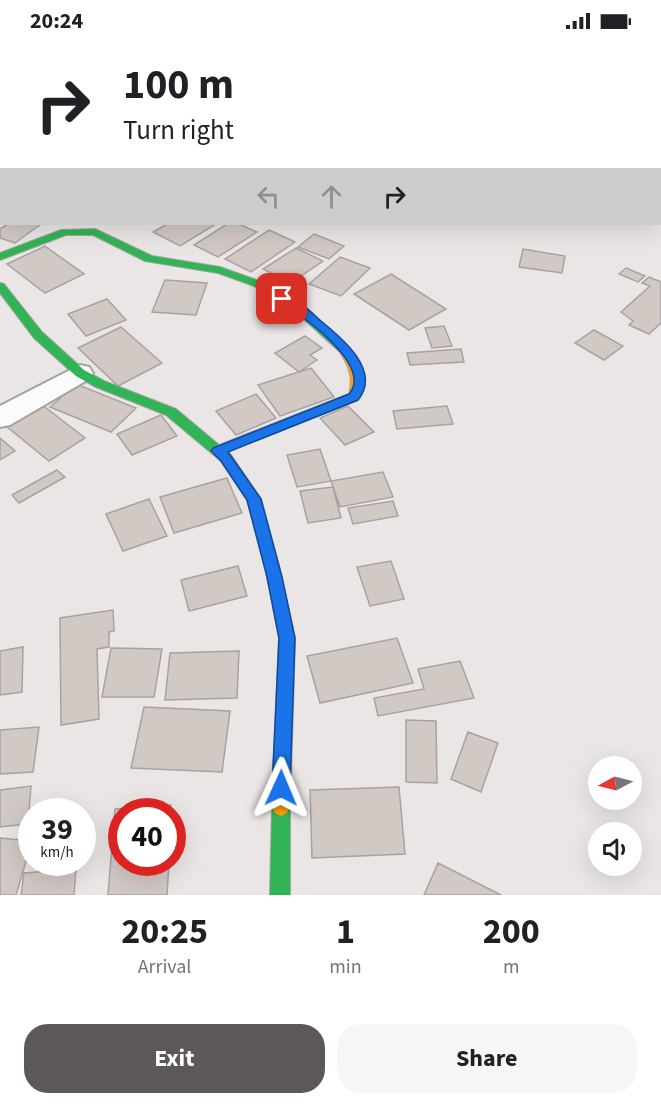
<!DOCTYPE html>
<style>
:root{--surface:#fff;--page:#f6f6f6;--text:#202124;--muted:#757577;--accent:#5c5857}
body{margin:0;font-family:"Source Sans 3",sans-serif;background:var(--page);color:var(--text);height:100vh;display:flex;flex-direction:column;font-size:22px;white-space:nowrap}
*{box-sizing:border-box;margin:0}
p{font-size:20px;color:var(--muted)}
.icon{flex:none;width:33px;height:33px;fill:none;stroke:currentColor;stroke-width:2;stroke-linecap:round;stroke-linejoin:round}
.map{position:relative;height:853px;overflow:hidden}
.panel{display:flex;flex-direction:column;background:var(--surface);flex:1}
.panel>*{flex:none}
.guide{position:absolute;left:0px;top:0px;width:662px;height:183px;box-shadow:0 6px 24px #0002;background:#fff;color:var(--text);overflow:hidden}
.needle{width:39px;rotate:263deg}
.fabs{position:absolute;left:588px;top:714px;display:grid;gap:12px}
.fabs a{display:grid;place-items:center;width:54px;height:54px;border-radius:50%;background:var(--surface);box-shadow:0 6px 24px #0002;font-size:30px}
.speed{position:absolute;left:18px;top:756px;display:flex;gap:12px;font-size:30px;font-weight:700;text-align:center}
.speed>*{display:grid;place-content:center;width:78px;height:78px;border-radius:50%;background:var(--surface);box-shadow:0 6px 24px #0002;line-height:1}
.speed small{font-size:15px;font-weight:400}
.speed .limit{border:9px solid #d22;background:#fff;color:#111}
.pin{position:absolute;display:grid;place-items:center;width:51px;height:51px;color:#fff;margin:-26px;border-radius:12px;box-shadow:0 3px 9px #0006}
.me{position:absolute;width:66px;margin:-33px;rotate:1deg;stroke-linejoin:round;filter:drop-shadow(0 0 4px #0008)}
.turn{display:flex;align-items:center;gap:21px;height:126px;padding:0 24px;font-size:27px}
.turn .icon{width:78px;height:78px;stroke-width:2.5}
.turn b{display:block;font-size:42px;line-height:51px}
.lanes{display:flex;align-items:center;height:57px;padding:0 24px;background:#0003;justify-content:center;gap:30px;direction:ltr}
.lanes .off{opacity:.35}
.eta{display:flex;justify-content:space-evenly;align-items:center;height:102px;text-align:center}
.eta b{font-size:36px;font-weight:700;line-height:42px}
.action{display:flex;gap:12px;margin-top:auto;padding:12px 24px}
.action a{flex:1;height:69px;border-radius:24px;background:var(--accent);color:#fff;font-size:24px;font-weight:700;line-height:69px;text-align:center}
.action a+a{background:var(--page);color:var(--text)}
.status{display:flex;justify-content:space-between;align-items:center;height:42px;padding:0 30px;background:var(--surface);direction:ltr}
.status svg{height:16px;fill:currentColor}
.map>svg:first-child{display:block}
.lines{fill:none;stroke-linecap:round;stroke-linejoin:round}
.stream{fill:#aacdd4;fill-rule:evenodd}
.building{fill:#d2c8c4;stroke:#a6a3a2;stroke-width:1.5}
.street-casing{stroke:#a6a2a1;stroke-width:4}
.fast-casing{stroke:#a6a2a1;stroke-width:2}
.slow-casing{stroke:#a6a2a1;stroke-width:2}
.street{fill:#fcfbfb;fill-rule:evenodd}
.fast{fill:#30b455;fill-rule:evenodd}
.slow{fill:#ff9f0a;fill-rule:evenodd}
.route{fill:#1a73e8;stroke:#114b97;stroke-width:1.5}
</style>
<div class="status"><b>20:24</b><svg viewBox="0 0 49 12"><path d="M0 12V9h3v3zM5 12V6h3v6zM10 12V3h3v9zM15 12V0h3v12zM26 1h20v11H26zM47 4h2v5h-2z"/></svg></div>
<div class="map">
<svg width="661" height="853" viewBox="0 0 661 853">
<rect width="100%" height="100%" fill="#eae6e5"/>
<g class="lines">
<!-- stream -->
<path class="stream" d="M 506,0 L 511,0 L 509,2 L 503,2 Z
M 658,0 L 661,0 L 661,1 L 658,1 Z
M 0,6 L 2,6 L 2,8 L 0,8 Z"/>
</g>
<!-- building -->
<path class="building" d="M 8,182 L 41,182 L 15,201 L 0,196 L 0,187 Z
M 167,182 L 216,182 L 180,204 L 153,190 Z
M 227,182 L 239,182 L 257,190 L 218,215 L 194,203 Z
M 269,188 L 295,200 L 251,230 L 225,217 Z
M 314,192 L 344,204 L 329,217 L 298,205 Z
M 45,204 L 84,232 L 45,251 L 7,222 Z
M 296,206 L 323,219 L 291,241 L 263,227 Z
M 523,207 L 565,214 L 562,231 L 519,225 Z
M 340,215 L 370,226 L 341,254 L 309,242 Z
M 626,226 L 645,234 L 638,240 L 619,232 Z
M 391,232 L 446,267 L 409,288 L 354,252 Z
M 649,235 L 661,240 L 661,281 L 649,292 L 629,283 L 633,279 L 621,270 L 650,244 L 642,241 Z
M 165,238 L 207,241 L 196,273 L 152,270 Z
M 107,257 L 126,278 L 86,294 L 68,272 Z
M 444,284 L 452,304 L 432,306 L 425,286 Z
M 121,285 L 162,321 L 118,344 L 78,306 Z
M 594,288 L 623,304 L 604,318 L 575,301 Z
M 305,294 L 322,306 L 310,313 L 317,318 L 299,330 L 275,311 Z
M 461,307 L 464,320 L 410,323 L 407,311 Z
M 311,326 L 334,355 L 280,374 L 258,343 Z
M 76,342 L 136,366 L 111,390 L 50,365 Z
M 256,352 L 276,376 L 236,393 L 216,369 Z
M 41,362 L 85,396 L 49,419 L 6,384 Z
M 348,364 L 374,390 L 345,403 L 320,376 Z
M 447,364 L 453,382 L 397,387 L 393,369 Z
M 161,373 L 177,394 L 132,413 L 117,392 Z
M 0,396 L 15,409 L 0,418 Z
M 320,407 L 331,439 L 297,445 L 287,413 Z
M 57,428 L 65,435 L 19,461 L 12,453 Z
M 383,430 L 393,455 L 340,465 L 331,439 Z
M 227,436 L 242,471 L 174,491 L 160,455 Z
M 333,445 L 341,476 L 308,481 L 300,449 Z
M 149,457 L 167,494 L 123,509 L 106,472 Z
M 393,459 L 398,474 L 353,482 L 348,466 Z
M 391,519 L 404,557 L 370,564 L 357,525 Z
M 238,524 L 247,554 L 189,569 L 181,538 Z
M 113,568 L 114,589 L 109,590 L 109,605 L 97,607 L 99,677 L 61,683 L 60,576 Z
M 397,596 L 413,641 L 320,661 L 307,614 Z
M 23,605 L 22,650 L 0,653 L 0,609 Z
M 111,606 L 162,607 L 154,655 L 102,655 Z
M 239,609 L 237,656 L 165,658 L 170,611 Z
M 460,619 L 474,656 L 378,674 L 374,656 L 424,647 L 418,627 Z
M 144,665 L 230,669 L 222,730 L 131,726 Z
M 406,678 L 436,679 L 437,741 L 406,740 Z
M 39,685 L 33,730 L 0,732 L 0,688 Z
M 468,690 L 498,701 L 481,750 L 451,737 Z
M 31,744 L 28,782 L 0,785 L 0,748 Z
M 399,745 L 405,812 L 312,816 L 310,748 Z
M 171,763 L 171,770 L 122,770 L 122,820 L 169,820 L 167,853 L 108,853 L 115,767 Z
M 0,796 L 32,799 L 16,853 L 0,853 Z
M 438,821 L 501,853 L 424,853 Z
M 76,827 L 74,853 L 21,853 L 24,831 Z"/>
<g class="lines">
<defs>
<path id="street" d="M 80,323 L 89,325 L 93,331 L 89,337 L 10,383 L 0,385 L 0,364 Z"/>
<path id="fast" d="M 95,187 L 152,214 L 220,225 L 262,240 L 304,266 L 350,307 L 348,310 L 340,310 L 296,270 L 254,244 L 218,231 L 145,219 L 93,193 L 66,193 L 0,218 L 0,211 L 61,188 Z
M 0,241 L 4,242 L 42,290 L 84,328 L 104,339 L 176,367 L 231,413 L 261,457 L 279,524 L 277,528 L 272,530 L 267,528 L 265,524 L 247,458 L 221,419 L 166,373 L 96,345 L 76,334 L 34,296 L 0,251 Z
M 281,756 L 287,759 L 290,765 L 290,853 L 270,853 L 272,765 L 275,759 Z"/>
<path id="slow" d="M 344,303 L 348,304 C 361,322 369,337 358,358 L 222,412 L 212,412 L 210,409 L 212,406 L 349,352 C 354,334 348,322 338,307 Z
M 272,518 L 277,520 L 279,524 L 295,596 L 290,765 L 287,771 L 281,774 L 275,771 L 272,765 L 279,596 L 265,524 L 267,520 Z"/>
</defs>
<!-- street casing -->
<use href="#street" class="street-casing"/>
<!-- fast casing -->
<use href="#fast" class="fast-casing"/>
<!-- slow casing -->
<use href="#slow" class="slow-casing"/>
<!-- street -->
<use href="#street" class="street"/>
<!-- fast -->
<use href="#fast" class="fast"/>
<!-- slow -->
<use href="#slow" class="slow"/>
</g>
<!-- route -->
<path class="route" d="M 278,254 C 293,251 311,270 321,279 C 342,296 382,329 358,358 L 228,410 L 261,457 L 282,535 L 295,596 L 290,746 L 287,752 L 281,754 L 275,752 L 272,746 L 279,596 L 267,535 L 247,458 L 221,419 L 211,409 L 213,406 L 349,352 C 374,323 299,271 278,259 Z"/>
</svg>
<div class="fabs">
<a><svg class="needle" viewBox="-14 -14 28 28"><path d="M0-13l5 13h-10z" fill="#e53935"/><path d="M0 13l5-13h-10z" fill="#757577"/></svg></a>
<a><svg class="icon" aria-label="sound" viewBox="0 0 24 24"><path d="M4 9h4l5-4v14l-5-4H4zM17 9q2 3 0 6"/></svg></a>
</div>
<div class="speed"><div>39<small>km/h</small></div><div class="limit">40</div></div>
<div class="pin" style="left:282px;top:257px;background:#d93025"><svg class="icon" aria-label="arrive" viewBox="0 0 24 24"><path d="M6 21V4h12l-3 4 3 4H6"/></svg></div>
<svg class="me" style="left:281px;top:746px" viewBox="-20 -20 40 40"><path d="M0-17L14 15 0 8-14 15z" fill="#1a73e8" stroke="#fff" stroke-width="4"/></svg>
<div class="guide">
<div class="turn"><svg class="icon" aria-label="right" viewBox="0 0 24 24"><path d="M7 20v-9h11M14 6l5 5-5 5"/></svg><div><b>100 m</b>Turn right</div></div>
<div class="lanes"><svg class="icon off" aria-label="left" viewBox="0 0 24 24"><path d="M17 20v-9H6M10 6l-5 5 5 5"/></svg><svg class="icon off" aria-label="ahead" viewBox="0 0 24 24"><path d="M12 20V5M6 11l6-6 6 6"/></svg><svg class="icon" aria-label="right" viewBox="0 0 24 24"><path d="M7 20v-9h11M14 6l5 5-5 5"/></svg></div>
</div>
</div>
<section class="panel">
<div class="eta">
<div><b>20:25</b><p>Arrival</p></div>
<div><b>1</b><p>min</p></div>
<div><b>200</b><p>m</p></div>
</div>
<div class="action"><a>Exit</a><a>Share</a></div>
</section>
